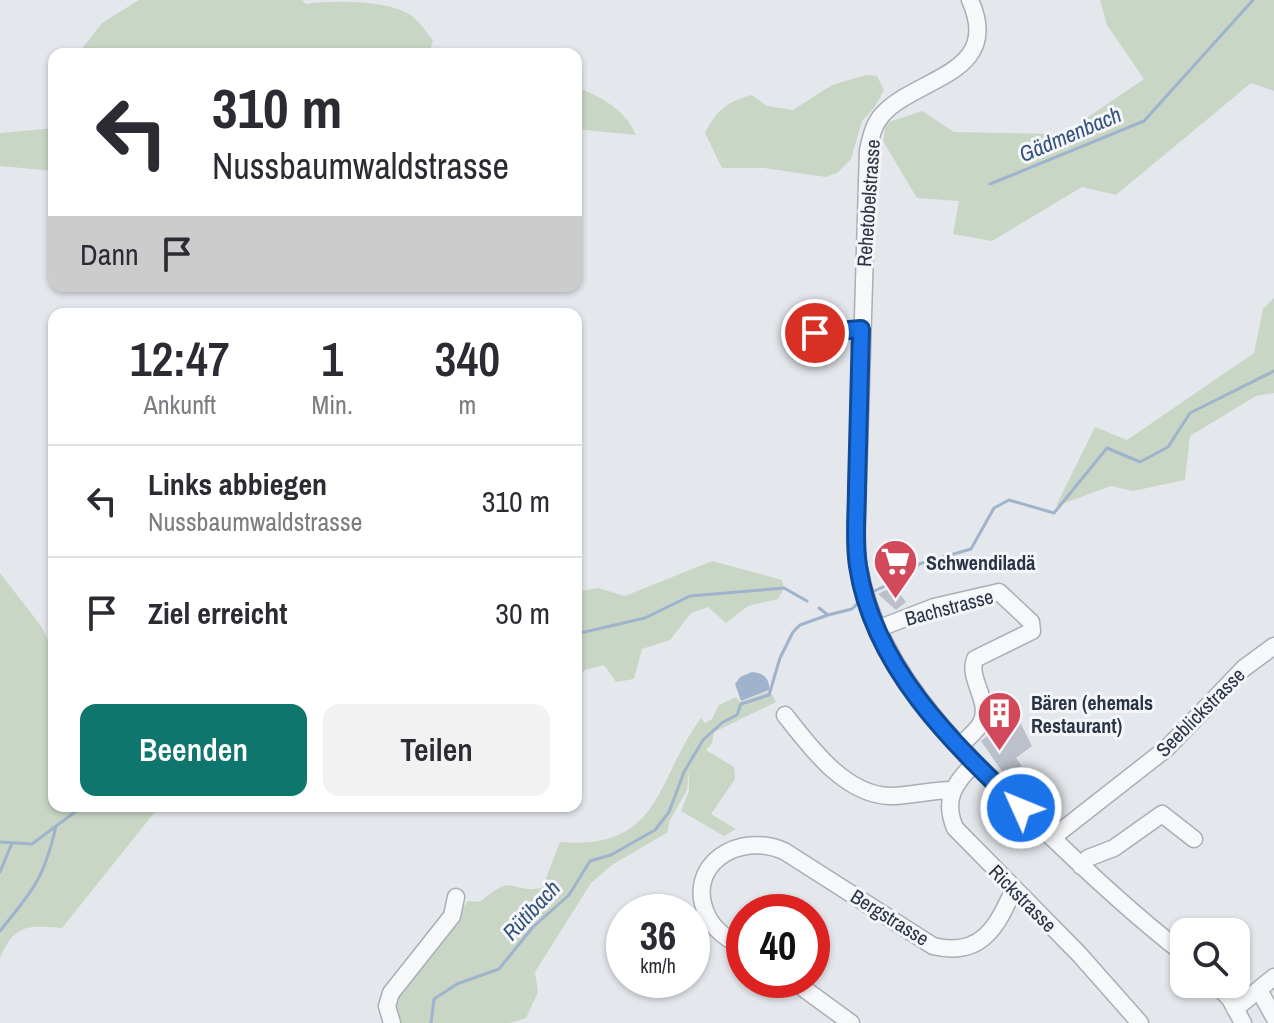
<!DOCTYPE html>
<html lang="de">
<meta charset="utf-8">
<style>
:root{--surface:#fff;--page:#f2f2f3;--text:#2b2b33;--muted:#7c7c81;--line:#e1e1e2;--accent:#0f766e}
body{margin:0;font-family:"Archivo Narrow",sans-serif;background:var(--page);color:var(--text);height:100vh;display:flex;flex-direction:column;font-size:30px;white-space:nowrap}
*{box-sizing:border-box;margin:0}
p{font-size:26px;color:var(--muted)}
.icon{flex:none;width:44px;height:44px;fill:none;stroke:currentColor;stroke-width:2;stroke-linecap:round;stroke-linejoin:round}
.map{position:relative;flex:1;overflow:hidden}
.drawer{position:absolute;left:48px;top:308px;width:534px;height:504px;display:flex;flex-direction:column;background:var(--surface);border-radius:16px;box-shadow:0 2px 6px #0004}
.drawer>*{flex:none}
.hud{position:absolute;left:48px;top:48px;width:534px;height:244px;border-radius:16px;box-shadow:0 2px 6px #0004;background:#fff;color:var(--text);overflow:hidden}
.buttons{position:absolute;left:1170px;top:918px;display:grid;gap:16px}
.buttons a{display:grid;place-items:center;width:80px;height:80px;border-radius:16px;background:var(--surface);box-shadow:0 2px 6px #0004;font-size:40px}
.speed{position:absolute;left:606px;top:894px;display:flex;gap:16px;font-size:40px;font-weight:700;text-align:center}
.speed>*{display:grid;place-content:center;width:104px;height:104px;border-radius:50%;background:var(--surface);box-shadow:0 2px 6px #0004;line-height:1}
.speed small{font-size:20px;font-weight:400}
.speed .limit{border:12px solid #d22;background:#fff;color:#111}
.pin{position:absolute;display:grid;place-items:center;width:68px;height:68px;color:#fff;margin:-34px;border:4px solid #fff;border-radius:50%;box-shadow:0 2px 8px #0007}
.me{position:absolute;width:88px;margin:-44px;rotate:314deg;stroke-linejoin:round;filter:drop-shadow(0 0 6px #0008)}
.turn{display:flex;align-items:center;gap:28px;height:168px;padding:0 32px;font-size:36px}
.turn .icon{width:104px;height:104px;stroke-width:2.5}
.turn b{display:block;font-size:56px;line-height:68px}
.then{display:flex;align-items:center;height:76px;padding:0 32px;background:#0003;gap:16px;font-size:30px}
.eta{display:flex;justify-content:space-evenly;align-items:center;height:136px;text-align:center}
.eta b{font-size:48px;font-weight:600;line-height:56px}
.cta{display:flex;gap:16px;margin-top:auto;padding:16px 32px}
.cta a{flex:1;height:92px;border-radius:16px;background:var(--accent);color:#fff;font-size:32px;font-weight:600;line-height:92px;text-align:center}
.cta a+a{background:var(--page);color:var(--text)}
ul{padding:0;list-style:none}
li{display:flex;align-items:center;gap:24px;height:112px;padding:0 32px;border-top:2px solid var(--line)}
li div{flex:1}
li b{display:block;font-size:30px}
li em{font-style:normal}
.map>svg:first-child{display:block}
.green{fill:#c9d6c5}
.water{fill:#9fb4cc}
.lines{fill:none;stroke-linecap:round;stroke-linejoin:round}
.stream{stroke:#9fb4cc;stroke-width:3}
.building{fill:#bbc0ca}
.minor-casing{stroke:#a9aeb7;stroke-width:19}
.minor{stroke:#f7f8fa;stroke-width:16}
.route-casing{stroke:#114b97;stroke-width:20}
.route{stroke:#1a73e8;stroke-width:14}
.labels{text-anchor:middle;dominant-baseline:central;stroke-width:6;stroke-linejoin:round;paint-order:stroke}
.street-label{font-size:20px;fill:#2b3445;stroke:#f4f6f9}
.poi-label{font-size:20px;font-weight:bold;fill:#2b3445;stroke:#f4f6f9;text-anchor:start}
.water-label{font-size:22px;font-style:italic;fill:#34527a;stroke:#f4f6f9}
</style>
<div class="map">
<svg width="1274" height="1023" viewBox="0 0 1274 1023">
<rect width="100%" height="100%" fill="#e4e7ec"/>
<!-- green -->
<path class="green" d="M 139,0 L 302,0 L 306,4 C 334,0 390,0 412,16 C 420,22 426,32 433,40 L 429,54 L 78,54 L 102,23 Z
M 1100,0 L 1274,0 L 1274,91 L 1251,83 L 1116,195 L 1082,187 L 992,241 L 953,234 L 959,201 L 917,198 L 883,141 L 886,123 L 922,111 L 954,132 L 1063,134 L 1144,79 L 1107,25 Z
M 866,75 L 877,76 L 884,90 L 874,108 L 862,121 L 851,159 L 837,173 L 826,177 L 764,168 L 722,168 L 705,133 C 717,110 726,102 752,95 L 767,106 L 793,110 L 832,85 Z
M 576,87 C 601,97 625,109 636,135 L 576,129 Z
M 54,128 L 54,171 L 0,166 L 0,133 Z
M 1274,298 L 1274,393 L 1256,396 L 1190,436 L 1185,480 L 1133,491 L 1111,486 L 1056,506 L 1095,427 L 1127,440 L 1254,353 L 1263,309 Z
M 712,561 L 782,580 L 784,588 L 778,599 L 748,606 L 726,623 L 708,607 L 691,613 L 670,640 L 642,649 L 634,679 L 616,682 L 604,665 L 585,670 L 576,677 L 576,592 L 598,588 L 625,596 Z
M 0,573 L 41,626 L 54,652 L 54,806 L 164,806 L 158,808 L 62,928 C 28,925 14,924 0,958 Z
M 770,691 L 776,702 L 714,732 L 712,743 L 706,750 L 734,767 L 735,779 L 711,814 L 736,829 L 724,836 L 681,811 L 689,791 L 689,771 L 687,790 L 669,822 L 668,832 L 612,865 L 591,883 L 535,972 L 538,992 L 526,1018 L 510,1023 L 396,1023 L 393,996 L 468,901 L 480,902 C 517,871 507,894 542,888 L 560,842 C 662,850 654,782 701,718 L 705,723 L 712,719 L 719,705 L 736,697 L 740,702 Z"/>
<!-- water -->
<path class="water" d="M 752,672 C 763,673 770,678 769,690 L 741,701 L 735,684 L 740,677 Z"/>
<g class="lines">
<!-- stream -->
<path class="stream" d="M 990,184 L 1144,121 L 1253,0
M 870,593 L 909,575 L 919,564 L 971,549 L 994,508 L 1009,500 L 1054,513 L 1107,448 L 1140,462 L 1168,447 L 1190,413 L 1274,371
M 819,608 L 828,615 L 852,609 L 861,600
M 576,634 L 645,618 L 690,596 L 784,588 L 807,601
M 0,842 L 32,844 L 83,806
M 0,872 L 12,843
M 0,931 C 33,890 44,879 56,826
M 431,1023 L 434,999 L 457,984 L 499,969 L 533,927 L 569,895 L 590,861 L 611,855 L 655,830 L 669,812 L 684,772 L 703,740 L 723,722 L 737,715 L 741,704 L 769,695 L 780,658 L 793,632 L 800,625 L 828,615"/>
</g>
<!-- building -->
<path class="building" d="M 894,586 L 906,602 L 896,610 L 878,594 Z
M 1020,722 L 1032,746 L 1016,758 L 1022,766 L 1006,777 L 981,741 L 1001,725 L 1006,732 Z"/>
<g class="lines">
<defs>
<path id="minor" d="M 970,0 C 1004,75 915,77 882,115 C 873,125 871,138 868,150 L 856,549 C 869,664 955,745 1035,821 C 1083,868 1131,913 1184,954
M 796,338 L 815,333 L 861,329
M 877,629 L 934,607 L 999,592 L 1031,622 L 1032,631 L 975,659 C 967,679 992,702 981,723 C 977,731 965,740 959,747
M 785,715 C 810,747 845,795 890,796 C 911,796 931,790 952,790
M 974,764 C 954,783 943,800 955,828 L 1079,954 L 1140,1023
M 1052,838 L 1167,748 L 1244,668 L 1274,646
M 1081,866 L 1088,858 L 1114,848 L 1162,814 L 1194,839
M 744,949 C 730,940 714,931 707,915 C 684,865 739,831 784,851 L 933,946 C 982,958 997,926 1014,889
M 792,980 L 851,1023
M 1216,984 L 1230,999 L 1243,1023
M 1259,990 L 1274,1017
M 1235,1009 L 1274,977
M 392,1023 L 387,1006 L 391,993 L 452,916 L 456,897"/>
</defs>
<!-- minor casing -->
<use href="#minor" class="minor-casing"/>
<!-- minor -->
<use href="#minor" class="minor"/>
</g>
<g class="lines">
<defs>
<path id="route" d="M 815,333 L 861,329 C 860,382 858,434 857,487 C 857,513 854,540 858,566 C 873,666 951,742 1021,808"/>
</defs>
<!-- route casing -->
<use href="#route" class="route-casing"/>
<!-- route -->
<use href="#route" class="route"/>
</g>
<!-- icons -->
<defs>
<symbol id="supermarket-pin" viewBox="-11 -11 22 30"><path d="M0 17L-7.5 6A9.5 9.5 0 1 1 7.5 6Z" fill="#d1495b" stroke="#f4f6f9"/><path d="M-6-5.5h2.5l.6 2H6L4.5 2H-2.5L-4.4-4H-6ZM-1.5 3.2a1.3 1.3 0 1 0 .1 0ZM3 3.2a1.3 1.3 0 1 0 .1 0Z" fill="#fff"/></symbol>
<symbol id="building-pin" viewBox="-11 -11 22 30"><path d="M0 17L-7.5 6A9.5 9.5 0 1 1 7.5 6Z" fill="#d1495b" stroke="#f4f6f9"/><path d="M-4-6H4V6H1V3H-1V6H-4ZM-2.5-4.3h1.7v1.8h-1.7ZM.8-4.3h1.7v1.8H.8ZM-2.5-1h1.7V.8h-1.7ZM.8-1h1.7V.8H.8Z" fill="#fff"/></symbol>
</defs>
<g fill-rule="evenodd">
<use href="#supermarket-pin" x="870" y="536" width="51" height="69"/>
<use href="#building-pin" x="974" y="688" width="51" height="69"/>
</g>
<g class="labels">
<!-- street labels -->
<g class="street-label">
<text transform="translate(868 203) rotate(-86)">Rehetobelstrasse</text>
<text transform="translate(949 607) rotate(-15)">Bachstrasse</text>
<text transform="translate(1200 712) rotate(-45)">Seeblickstrasse</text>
<text transform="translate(1023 898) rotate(45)">Rickstrasse</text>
<text transform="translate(890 917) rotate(32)">Bergstrasse</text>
</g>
<!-- poi labels -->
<g class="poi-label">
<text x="926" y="562">Schwendiladä</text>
<text x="1031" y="702">Bären (ehemals<tspan x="1031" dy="23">Restaurant)</tspan></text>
</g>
<!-- water labels -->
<g class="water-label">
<text transform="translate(1070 134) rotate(-23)">Gädmenbach</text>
<text transform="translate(531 910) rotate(-47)">Rütibach</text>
</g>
</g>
</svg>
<div class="buttons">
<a><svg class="icon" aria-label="search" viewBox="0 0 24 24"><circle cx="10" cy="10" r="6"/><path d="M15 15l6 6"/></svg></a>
</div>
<div class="speed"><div>36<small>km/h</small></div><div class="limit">40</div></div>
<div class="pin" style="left:815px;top:333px;background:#d93025"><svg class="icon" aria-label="arrive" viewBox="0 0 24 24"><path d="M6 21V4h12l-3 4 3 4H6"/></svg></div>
<svg class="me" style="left:1021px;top:808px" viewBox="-20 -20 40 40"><circle r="17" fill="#1a73e8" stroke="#fff" stroke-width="3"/><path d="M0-11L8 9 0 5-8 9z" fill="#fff"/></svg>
<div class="hud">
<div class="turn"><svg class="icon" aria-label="left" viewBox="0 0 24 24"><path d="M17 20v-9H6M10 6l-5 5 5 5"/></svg><div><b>310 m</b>Nussbaumwaldstrasse</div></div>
<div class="then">Dann<svg class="icon" aria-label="arrive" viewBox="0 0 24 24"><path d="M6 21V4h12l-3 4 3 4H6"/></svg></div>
</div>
<section class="drawer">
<div class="eta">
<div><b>12:47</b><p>Ankunft</p></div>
<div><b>1</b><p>Min.</p></div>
<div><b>340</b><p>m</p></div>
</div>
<ul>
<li><svg class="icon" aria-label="left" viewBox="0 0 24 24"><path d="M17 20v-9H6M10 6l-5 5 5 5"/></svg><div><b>Links abbiegen</b><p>Nussbaumwaldstrasse</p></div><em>310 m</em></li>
<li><svg class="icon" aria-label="arrive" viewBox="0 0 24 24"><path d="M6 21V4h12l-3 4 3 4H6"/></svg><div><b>Ziel erreicht</b></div><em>30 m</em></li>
</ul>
<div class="cta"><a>Beenden</a><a>Teilen</a></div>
</section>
</div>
